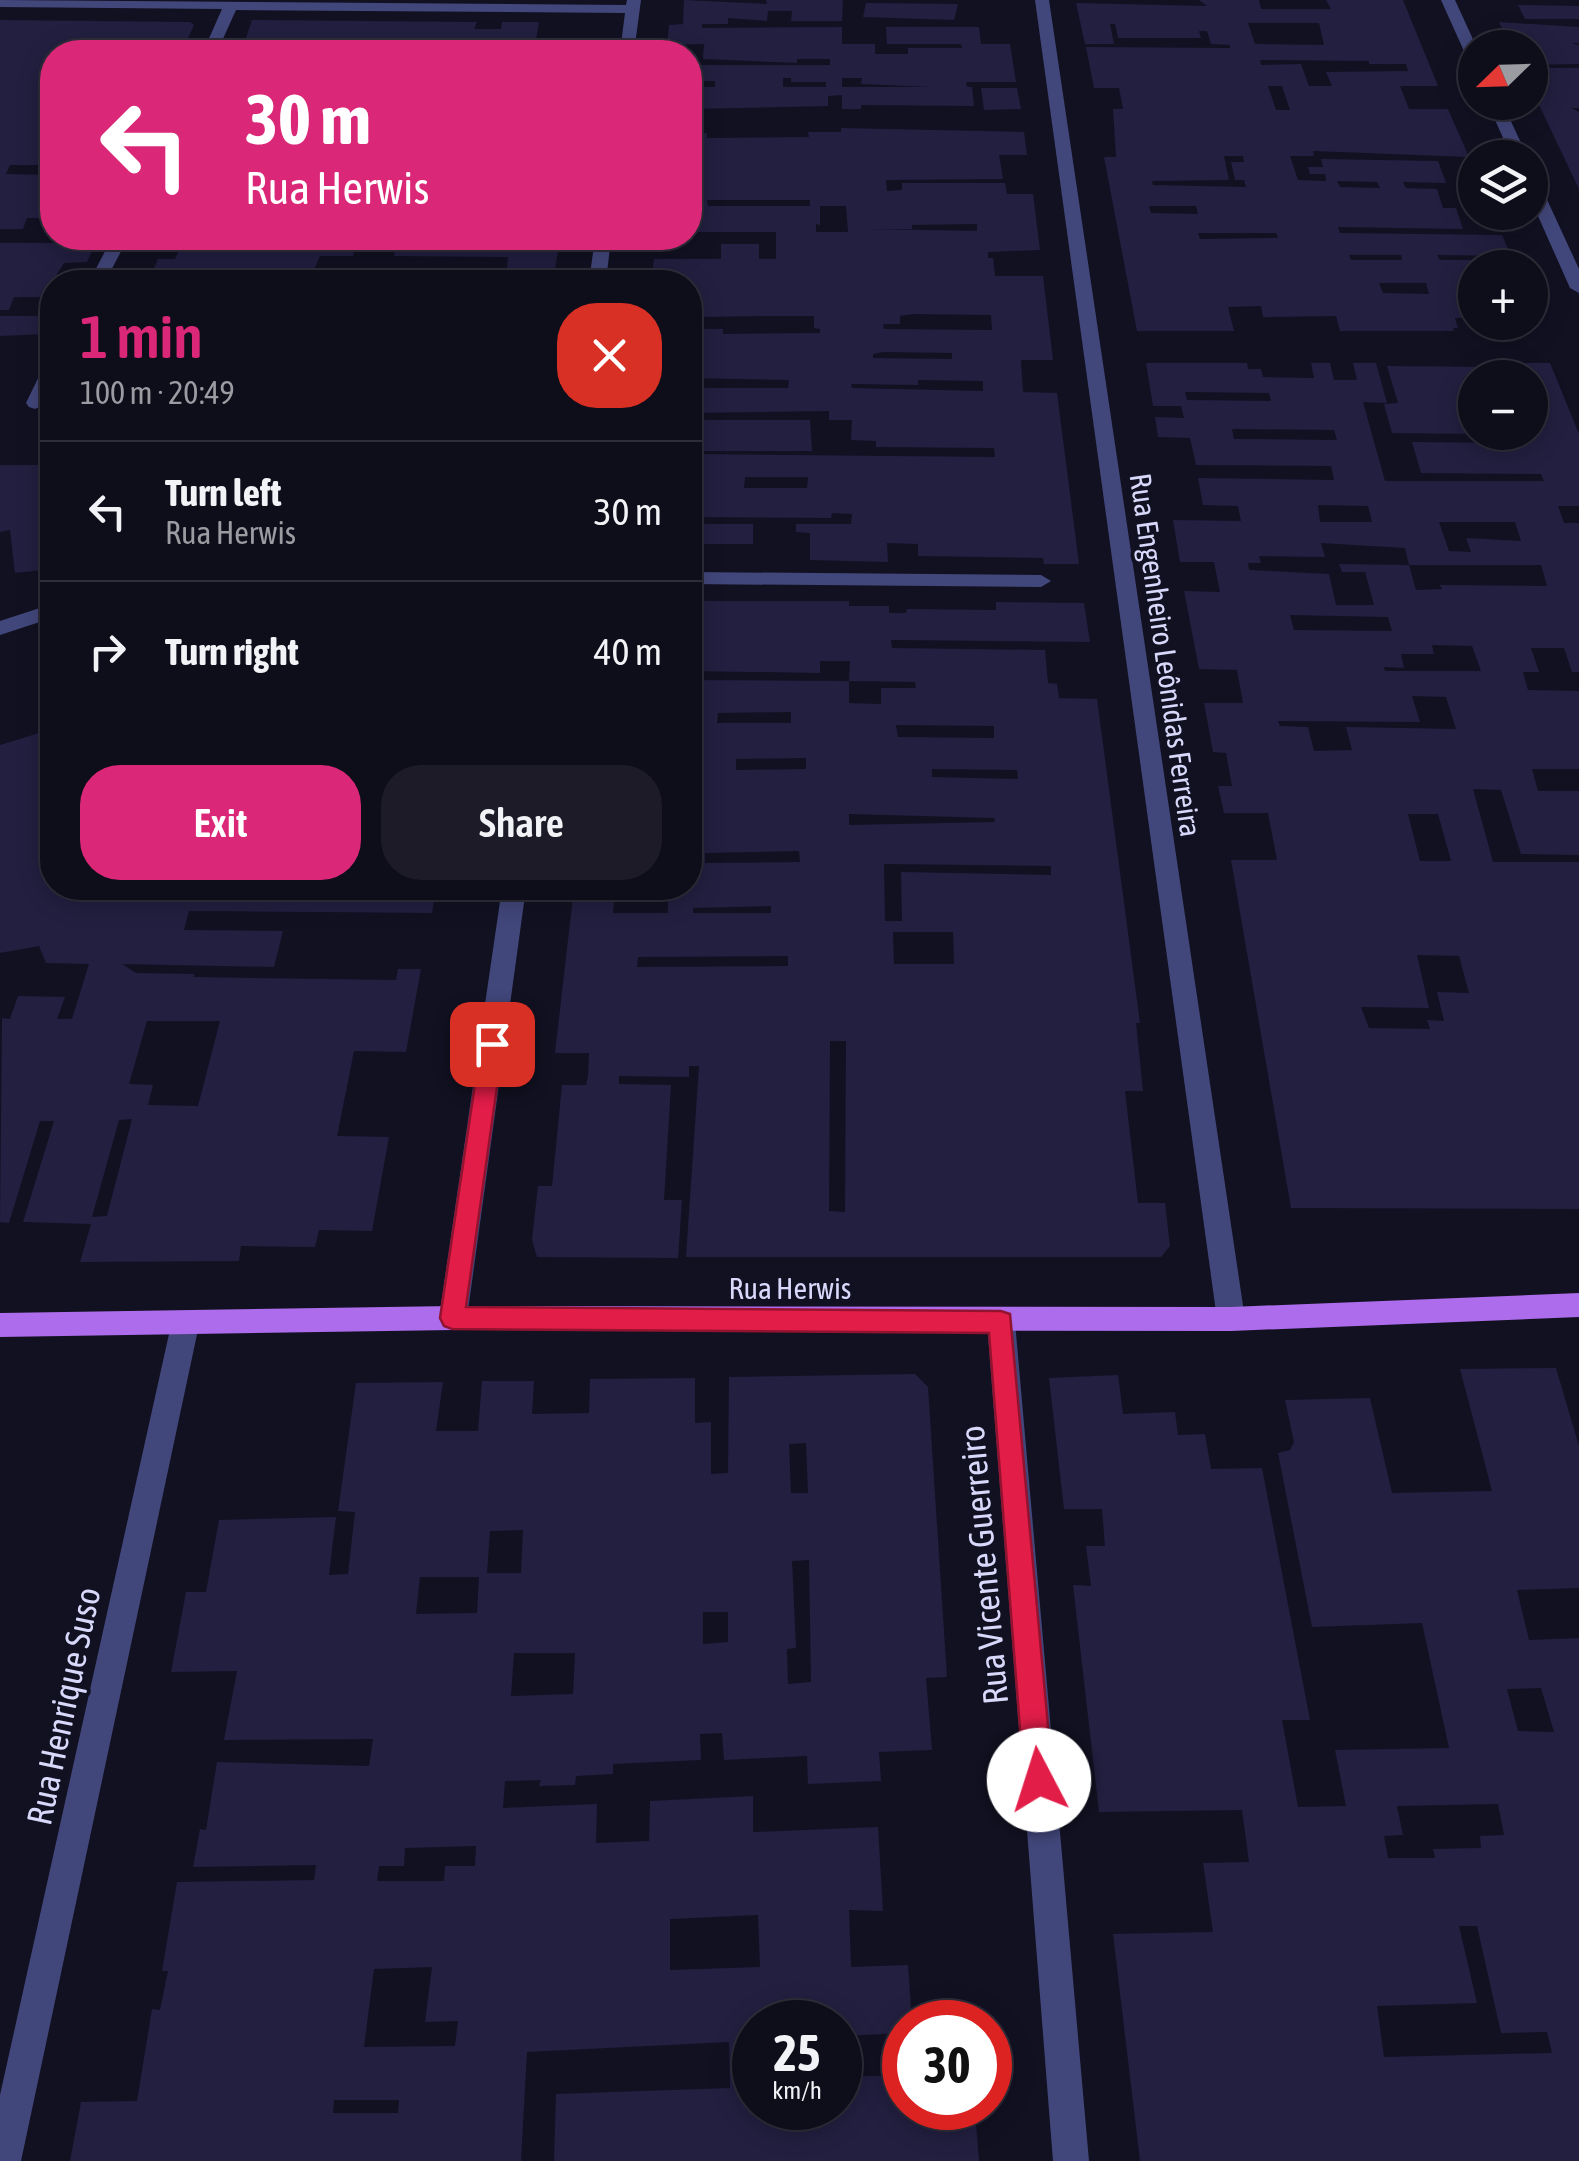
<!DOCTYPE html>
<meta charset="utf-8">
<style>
:root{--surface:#0e0d1a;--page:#1c1b27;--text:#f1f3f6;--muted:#9b9ca2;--line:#2e2d39;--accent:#db2777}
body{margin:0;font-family:"Asap Condensed",sans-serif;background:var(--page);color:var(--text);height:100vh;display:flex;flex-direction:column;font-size:38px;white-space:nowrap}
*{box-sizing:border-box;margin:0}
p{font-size:32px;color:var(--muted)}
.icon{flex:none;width:55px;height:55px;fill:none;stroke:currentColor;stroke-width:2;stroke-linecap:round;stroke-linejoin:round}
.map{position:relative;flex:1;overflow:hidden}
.drawer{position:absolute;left:40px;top:270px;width:662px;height:630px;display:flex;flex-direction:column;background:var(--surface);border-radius:40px;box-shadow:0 5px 25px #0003,0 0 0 2px var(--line)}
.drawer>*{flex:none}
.top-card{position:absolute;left:40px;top:40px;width:662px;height:210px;border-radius:40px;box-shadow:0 5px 25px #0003,0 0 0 2px var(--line);background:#db2777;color:#fff;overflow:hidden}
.needle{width:65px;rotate:247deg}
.buttons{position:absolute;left:1458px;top:30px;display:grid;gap:20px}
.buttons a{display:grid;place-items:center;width:90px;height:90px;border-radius:50%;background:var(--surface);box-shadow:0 5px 25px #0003,0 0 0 2px var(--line);font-size:50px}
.speed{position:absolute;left:732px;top:2000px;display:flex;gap:20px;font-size:50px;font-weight:700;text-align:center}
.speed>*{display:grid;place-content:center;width:130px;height:130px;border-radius:50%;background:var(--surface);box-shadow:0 5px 25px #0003,0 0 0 2px var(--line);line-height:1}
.speed small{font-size:25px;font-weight:400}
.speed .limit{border:15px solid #d22;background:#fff;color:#111}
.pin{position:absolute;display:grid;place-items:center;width:85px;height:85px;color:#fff;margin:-42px;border-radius:20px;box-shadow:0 5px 15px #0006}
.me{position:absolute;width:110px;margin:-55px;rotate:355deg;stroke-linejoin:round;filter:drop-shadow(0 0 8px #0008)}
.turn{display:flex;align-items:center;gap:35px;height:210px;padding:0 40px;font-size:45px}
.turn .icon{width:130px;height:130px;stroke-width:2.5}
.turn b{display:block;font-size:70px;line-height:85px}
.round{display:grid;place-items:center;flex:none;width:105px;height:105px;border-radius:40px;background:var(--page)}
.summary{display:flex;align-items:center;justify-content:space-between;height:170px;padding:0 40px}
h1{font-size:60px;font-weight:600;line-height:75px;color:var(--accent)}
.cta{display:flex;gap:20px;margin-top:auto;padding:20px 40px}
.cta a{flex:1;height:115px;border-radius:40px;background:var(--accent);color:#fff;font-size:40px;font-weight:600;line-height:115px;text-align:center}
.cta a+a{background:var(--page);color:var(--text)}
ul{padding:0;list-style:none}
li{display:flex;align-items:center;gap:30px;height:140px;padding:0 40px;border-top:2px solid var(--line)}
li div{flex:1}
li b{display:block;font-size:38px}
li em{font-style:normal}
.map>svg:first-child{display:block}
.building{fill:#221f40;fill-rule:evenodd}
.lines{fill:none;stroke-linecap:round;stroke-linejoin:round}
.minor{fill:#42477b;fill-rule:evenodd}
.major{fill:#ac6ceb;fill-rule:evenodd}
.route{fill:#e11d48;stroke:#92132f;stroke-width:2.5}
.labels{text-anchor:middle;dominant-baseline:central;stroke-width:8;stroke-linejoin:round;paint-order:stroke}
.street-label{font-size:30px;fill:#d7d8fa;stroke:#121122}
.near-street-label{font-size:35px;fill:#d7d8fa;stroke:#121122}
</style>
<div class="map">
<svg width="1579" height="2161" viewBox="0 0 1579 2161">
<rect width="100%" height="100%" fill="#121122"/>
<!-- building -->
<path class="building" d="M 684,0 L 767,4 L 766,0 L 843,0 L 842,21 L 791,21 L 792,11 L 768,11 L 767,21 L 728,18 L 728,24 L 702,24 L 702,28 L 842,27 L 842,44 L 875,44 L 875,54 L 908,54 L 908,48 L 962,48 L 961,44 L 887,44 L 886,27 L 979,27 L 981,44 L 1010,44 L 1016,82 L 966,82 L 967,87 L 972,87 L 974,106 L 861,105 L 861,109 L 842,109 L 842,95 L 828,96 L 828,106 L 690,109 L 690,87 L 715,87 L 715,81 L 690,81 L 690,54 L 696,54 L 696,65 L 830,65 L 830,59 L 797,59 L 797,63 L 703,59 L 704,44 L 667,45 L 669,25 L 683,24 ZM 783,78 L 791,78 L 791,82 L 826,82 L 826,87 L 783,87 ZM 842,78 L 862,78 L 861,84 L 930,87 L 842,87 Z
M 1199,0 L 1259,0 L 1261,9 L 1331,9 L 1326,0 L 1403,0 L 1438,86 L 1400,86 L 1409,109 L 1448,109 L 1469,157 L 1313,151 L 1314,156 L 1290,156 L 1298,180 L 1326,181 L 1325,174 L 1310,174 L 1308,167 L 1323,167 L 1321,159 L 1438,161 L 1446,183 L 1403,182 L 1406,188 L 1437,189 L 1443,208 L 1456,208 L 1463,229 L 1338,227 L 1340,233 L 1502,235 L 1511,256 L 1437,255 L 1440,260 L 1479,260 L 1482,268 L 1475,268 L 1475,318 L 1455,318 L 1458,328 L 1453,328 L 1454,331 L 1340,331 L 1336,316 L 1263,317 L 1261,306 L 1228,307 L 1234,331 L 1137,331 L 1104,157 L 1116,157 L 1113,109 L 1123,109 L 1119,88 L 1094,88 L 1086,47 L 1230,48 L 1230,45 L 1211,44 L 1207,31 L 1199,31 L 1201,38 L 1118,38 L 1115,24 L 1110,24 L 1114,44 L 1085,44 L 1076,3 L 1207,6 ZM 1248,23 L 1319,23 L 1324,45 L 1255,44 ZM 1260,60 L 1369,61 L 1369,64 L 1406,64 L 1408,71 L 1326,72 L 1332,86 L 1309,86 L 1301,64 L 1261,65 ZM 1268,86 L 1282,86 L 1290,110 L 1276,110 ZM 1224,156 L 1243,156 L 1244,162 L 1231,162 L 1235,180 L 1244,180 L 1246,187 L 1153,185 L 1152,181 L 1229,180 ZM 1337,181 L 1377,182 L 1380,188 L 1340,187 ZM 1149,206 L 1196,206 L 1198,214 L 1151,213 ZM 1198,233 L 1276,233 L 1278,238 L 1200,239 ZM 1349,255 L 1401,255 L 1402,260 L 1351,260 ZM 1379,283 L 1426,283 L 1429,294 L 1383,293 Z
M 866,3 L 958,4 L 954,20 L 863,17 Z
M 1518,5 L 1579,6 L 1579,19 L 1525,19 Z
M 0,20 L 190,22 L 194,25 L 182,52 L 108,52 L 114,38 L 86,38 L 79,52 L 52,52 L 52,165 L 10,165 L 6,174 L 52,175 L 52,218 L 27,218 L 23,229 L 0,229 Z
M 252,20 L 477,22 L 474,29 L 501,29 L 502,22 L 539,22 L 535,45 L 556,45 L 555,52 L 241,52 ZM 390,38 L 456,38 L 455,45 L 388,45 Z
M 1499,22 L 1579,27 L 1579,43 L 1572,43 L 1579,45 L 1579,64 L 1530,65 L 1530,53 L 1540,53 L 1535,43 L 1509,43 Z
M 1547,68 L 1579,68 L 1579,108 L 1571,108 L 1579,112 L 1579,189 L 1530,86 L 1530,74 L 1550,74 Z
M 981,88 L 1017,88 L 1021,109 L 984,110 Z
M 690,117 L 704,117 L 702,133 L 707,133 L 707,138 L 809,137 L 808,132 L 841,132 L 841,128 L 1024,132 L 1027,155 L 999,155 L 1003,179 L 886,180 L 887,191 L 902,190 L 902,183 L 1005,183 L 1007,194 L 1033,194 L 1040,250 L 988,252 L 988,258 L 993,258 L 995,276 L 1043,276 L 1053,360 L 1021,360 L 1023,392 L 1057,393 L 1079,564 L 1044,564 L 1043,558 L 918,556 L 918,544 L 887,543 L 888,562 L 810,560 L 810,533 L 796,532 L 796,524 L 851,524 L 852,514 L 832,513 L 831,518 L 690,517 L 694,476 L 690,476 L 690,454 L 995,457 L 994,448 L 876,447 L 876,441 L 851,440 L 852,420 L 829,420 L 829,411 L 690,413 L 690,388 L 788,388 L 789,380 L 690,378 L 690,282 L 651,282 L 654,259 L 721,259 L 721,244 L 759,244 L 759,259 L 776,259 L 776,232 L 697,232 L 697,206 L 690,206 ZM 707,200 L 810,200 L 810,206 L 708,206 ZM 820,206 L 846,206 L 848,232 L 816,232 L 816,224 L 820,225 ZM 977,224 L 977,231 L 867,229 L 912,229 L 912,225 ZM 913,314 L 991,315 L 992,330 L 884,329 L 883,324 L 900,324 L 900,316 ZM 763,316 L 814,316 L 814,328 L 820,329 L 820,333 L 723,334 L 723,329 L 703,329 L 703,317 ZM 883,352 L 952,353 L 952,359 L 873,358 L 873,354 ZM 918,380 L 983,381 L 983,391 L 852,388 L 851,384 L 918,385 ZM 745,477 L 808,477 L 807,488 L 744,488 Z
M 65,238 L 98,238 L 87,262 L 64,263 L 52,282 L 52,297 L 14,297 L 9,310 L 0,310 L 0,243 L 63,243 Z
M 185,238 L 325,239 L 358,238 L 353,256 L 320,256 L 313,272 L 353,272 L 350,282 L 216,282 L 218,279 L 206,279 L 204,282 L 148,282 L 158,259 L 175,259 Z
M 398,238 L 560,238 L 553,282 L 372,282 L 376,269 L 507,269 L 508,257 L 394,256 Z
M 0,316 L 52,316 L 52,323 L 46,334 L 0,336 Z
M 1146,363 L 1247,363 L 1248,369 L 1261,369 L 1263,377 L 1314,378 L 1311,363 L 1330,363 L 1334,380 L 1357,380 L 1353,363 L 1376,363 L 1387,403 L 1363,402 L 1385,481 L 1544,481 L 1541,474 L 1421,473 L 1412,442 L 1513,443 L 1509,432 L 1530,432 L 1530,378 L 1475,378 L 1475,434 L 1392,433 L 1384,404 L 1398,403 L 1387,366 L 1490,367 L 1489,363 L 1550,363 L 1579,434 L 1579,506 L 1558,506 L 1564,523 L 1579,523 L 1579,672 L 1572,672 L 1564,648 L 1531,648 L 1539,672 L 1523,672 L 1528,690 L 1579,691 L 1579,769 L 1532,769 L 1538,791 L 1579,791 L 1579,855 L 1521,854 L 1501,790 L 1473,789 L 1493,862 L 1579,862 L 1579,1209 L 1291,1208 L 1231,860 L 1277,860 L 1268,813 L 1224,813 L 1218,786 L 1232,786 L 1226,753 L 1213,752 L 1204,703 L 1243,703 L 1237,670 L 1199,669 L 1184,591 L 1220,592 L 1214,562 L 1180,562 L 1173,520 L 1241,521 L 1238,506 L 1203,505 L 1198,478 L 1334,480 L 1331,466 L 1196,465 L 1190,438 L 1158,437 L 1155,417 L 1184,418 L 1181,406 L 1153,406 ZM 1185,392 L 1269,393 L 1271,401 L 1187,400 ZM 1232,429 L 1334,430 L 1337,440 L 1234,439 ZM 1318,505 L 1368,506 L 1372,522 L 1320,522 ZM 1439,522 L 1515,522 L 1521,541 L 1466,538 L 1471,552 L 1449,551 ZM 1321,543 L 1405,548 L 1409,565 L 1339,564 L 1342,572 L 1365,572 L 1374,605 L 1336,605 L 1329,574 L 1249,570 L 1248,563 L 1261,563 L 1259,556 L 1325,557 ZM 1409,565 L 1541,565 L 1547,586 L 1440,585 L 1442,589 L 1416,590 ZM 1290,615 L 1388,617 L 1392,631 L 1294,630 ZM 1432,645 L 1472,646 L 1481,671 L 1385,671 L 1384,667 L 1404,668 L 1401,654 L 1434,654 ZM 1412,696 L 1446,697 L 1456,729 L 1346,727 L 1352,750 L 1314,751 L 1308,727 L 1280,726 L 1278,721 L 1420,722 ZM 1408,814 L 1438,814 L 1451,861 L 1420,861 ZM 1417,955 L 1459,956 L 1469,993 L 1437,992 L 1444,1021 L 1427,1020 L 1430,1029 L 1369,1028 L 1361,1007 L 1429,1008 Z
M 690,420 L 810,420 L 812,451 L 690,451 Z
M 0,465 L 52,465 L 52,569 L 15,573 L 10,530 L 0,532 Z
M 690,524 L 753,524 L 753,544 L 690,544 Z
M 690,601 L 849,601 L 849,606 L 889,606 L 889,613 L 906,613 L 907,609 L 996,610 L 996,602 L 1084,603 L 1090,642 L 891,640 L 892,648 L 1045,650 L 1048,683 L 1057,684 L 1059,698 L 1097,699 L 1140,1023 L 1136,1023 L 1143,1091 L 1125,1091 L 1138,1203 L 1165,1203 L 1170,1246 L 1161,1257 L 686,1257 L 699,1066 L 689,1066 L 689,1077 L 619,1076 L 619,1084 L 671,1085 L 664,1200 L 682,1200 L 678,1258 L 537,1257 L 532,1240 L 538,1186 L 552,1186 L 562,1085 L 586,1085 L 588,1076 L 589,1053 L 555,1053 L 574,888 L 690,888 L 690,680 L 849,681 L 850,661 L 820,661 L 820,673 L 690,671 ZM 849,681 L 915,682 L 916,688 L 881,688 L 881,704 L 849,703 ZM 791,712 L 791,723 L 717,723 L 718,713 ZM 896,725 L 994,726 L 994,738 L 898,737 ZM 806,758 L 806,769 L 736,770 L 736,759 ZM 932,769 L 1017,770 L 1018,779 L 932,777 ZM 849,814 L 994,818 L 995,822 L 849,825 ZM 799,851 L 800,862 L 705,863 L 705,853 ZM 884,864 L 1051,866 L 1051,875 L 901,872 L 902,921 L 885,921 ZM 668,900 L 668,913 L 613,913 L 614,901 ZM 771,906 L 771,913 L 693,913 L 693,908 ZM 893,932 L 953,932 L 954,964 L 894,964 ZM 788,956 L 788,966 L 637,967 L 638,957 ZM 830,1041 L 846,1041 L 845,1212 L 829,1211 Z
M 52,729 L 52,888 L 436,888 L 432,913 L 189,911 L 184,930 L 283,931 L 274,967 L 122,964 L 136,973 L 195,974 L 193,977 L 396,980 L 398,969 L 421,969 L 406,1052 L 354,1051 L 337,1136 L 389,1137 L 372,1231 L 319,1230 L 315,1247 L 241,1246 L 239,1261 L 80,1262 L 91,1224 L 23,1222 L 54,1121 L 40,1121 L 9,1223 L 0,1222 L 2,1018 L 10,1019 L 18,996 L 65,997 L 57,1019 L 72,1019 L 89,964 L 46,963 L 39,946 L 0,953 L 0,745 ZM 147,1021 L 220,1021 L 198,1106 L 148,1105 L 153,1085 L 129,1084 ZM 132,1119 L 107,1216 L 92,1217 L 119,1120 Z
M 1556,1368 L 1579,1446 L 1579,1588 L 1517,1590 L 1529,1640 L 1579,1638 L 1579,2161 L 1140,2161 L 1113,1934 L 1213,1932 L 1203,1863 L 1249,1862 L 1242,1810 L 1099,1812 L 1073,1585 L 1091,1586 L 1086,1546 L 1105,1546 L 1102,1509 L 1064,1509 L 1049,1378 L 1118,1375 L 1123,1414 L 1175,1412 L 1178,1435 L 1205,1434 L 1211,1469 L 1262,1468 L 1310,1720 L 1282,1720 L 1298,1807 L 1346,1806 L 1335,1750 L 1449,1748 L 1422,1623 L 1312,1627 L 1278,1453 L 1290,1450 L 1294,1442 L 1285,1400 L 1370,1398 L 1392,1493 L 1492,1491 L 1460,1369 ZM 1541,1688 L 1554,1732 L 1518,1731 L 1507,1689 ZM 1498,1804 L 1504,1835 L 1480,1836 L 1481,1848 L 1433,1849 L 1435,1858 L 1388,1858 L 1384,1836 L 1403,1835 L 1397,1806 ZM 1459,1926 L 1477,1926 L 1501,2033 L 1547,2032 L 1552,2053 L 1384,2057 L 1377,2006 L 1477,2003 Z
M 915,1374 L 928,1387 L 947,1677 L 926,1678 L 932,1750 L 879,1752 L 881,1781 L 808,1784 L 807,1756 L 724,1760 L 722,1733 L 700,1734 L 701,1760 L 613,1764 L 613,1774 L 576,1776 L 575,1785 L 539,1786 L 541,1780 L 505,1781 L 503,1808 L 597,1804 L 596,1843 L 649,1841 L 650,1801 L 753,1796 L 753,1832 L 878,1827 L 883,1911 L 849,1910 L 851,1967 L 908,1965 L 912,2022 L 905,2022 L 905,2033 L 840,2036 L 840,2022 L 755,2022 L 755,2108 L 840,2108 L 840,2077 L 901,2075 L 904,2115 L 975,2111 L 979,2161 L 554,2161 L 556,2094 L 730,2088 L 729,2042 L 527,2052 L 521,2161 L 70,2161 L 81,2102 L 137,2101 L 152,2009 L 160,2010 L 168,1971 L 162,1971 L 177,1882 L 314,1880 L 316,1865 L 193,1867 L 200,1829 L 206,1830 L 217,1762 L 369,1766 L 373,1739 L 224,1740 L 237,1671 L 171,1672 L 186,1592 L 206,1592 L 219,1520 L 336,1517 L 329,1575 L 348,1574 L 355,1512 L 338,1511 L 356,1383 L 443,1382 L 436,1431 L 478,1431 L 482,1381 L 534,1381 L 532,1414 L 589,1413 L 590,1379 L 695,1378 L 695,1423 L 711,1422 L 711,1474 L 728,1473 L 729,1377 ZM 806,1443 L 808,1493 L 791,1493 L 789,1444 ZM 523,1530 L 521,1573 L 487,1573 L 490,1531 ZM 809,1560 L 811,1682 L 788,1684 L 787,1649 L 796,1648 L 792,1561 ZM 420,1577 L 479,1577 L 477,1613 L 416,1614 ZM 703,1612 L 728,1612 L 728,1642 L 703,1644 ZM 514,1653 L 575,1653 L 573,1694 L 511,1696 ZM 476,1846 L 475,1866 L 445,1866 L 444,1881 L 377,1881 L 379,1866 L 404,1866 L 405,1848 ZM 758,1915 L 760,1967 L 670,1970 L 670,1919 ZM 432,1967 L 425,2022 L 458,2021 L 455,2046 L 364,2047 L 374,1969 ZM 334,2100 L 399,2100 L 398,2113 L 333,2113 Z"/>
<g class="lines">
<!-- minor -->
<path class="minor" d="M 0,0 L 626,5 L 627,0 L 641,0 L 634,52 L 620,52 L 625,13 L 236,10 L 217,52 L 203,52 L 222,9 L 0,7 Z
M 1035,0 L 1049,0 L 1245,1319 L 1241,1327 L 1231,1331 L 1221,1327 L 1217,1319 Z
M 1441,0 L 1455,0 L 1477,48 L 1475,64 L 1468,60 Z
M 1487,102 L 1502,102 L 1528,158 L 1512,158 Z
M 1530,175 L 1538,180 L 1579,269 L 1579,293 L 1570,288 L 1530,198 Z
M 112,238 L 128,238 L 105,282 L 89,282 Z
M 595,238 L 611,238 L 606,282 L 589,282 Z
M 52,363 C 53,379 53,402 35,409 L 29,407 L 26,403 L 43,368 Z
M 690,572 L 1041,575 L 1051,581 L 1041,587 L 690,584 Z
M 52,604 L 52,618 L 0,635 L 0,621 Z
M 502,888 L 526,888 L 467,1318 L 463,1326 L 453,1330 L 443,1326 L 439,1318 Z
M 1001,1310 L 1011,1314 L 1015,1322 L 1089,2161 L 1053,2161 L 987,1322 L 991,1314 Z
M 185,1313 L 195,1317 L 199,1325 L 21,2161 L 0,2161 L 0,2095 L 171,1325 L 175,1317 Z"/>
<!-- major -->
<path class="major" d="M 1579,1293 L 1579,1317 L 1231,1331 L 453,1330 L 0,1337 L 0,1313 L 453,1306 L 1231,1307 Z"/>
</g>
<!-- route -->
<path class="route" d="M 492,1035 L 503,1044 L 466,1307 L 1001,1311 L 1010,1314 L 1053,1780 L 1049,1790 L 1039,1794 L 1029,1790 L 1024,1780 L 989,1333 L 452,1329 L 444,1326 L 440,1318 L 481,1044 Z"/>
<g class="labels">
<!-- street labels -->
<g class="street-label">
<text transform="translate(1166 655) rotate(82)">Rua Engenheiro Leônidas Ferreira</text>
<text x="790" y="1288">Rua Herwis</text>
</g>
<!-- near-street labels -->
<g class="near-street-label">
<text transform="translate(983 1565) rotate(-95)">Rua Vicente Guerreiro</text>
<text transform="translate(63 1706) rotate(-78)">Rua Henrique Suso</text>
</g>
</g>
</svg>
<div class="buttons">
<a><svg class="needle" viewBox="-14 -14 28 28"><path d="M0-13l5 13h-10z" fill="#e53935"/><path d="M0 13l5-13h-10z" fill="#9b9ca2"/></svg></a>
<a><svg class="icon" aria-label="layers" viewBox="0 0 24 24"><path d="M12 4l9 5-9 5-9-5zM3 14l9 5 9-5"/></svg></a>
<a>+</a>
<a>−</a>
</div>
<div class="speed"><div>25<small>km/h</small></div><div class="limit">30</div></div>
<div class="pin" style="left:492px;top:1044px;background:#d93025"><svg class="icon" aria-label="arrive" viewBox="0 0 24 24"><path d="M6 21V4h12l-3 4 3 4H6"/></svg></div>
<svg class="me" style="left:1039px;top:1780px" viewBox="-20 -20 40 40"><circle r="19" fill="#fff"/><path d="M0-13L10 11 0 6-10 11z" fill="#e11d48"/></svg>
<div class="top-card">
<div class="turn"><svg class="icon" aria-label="left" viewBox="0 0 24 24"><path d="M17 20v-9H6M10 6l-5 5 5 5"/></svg><div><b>30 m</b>Rua Herwis</div></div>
</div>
<section class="drawer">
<div class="summary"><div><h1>1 min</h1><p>100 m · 20:49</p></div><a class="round" style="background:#d93025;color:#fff"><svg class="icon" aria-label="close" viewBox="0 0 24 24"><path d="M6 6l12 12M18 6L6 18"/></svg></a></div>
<ul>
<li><svg class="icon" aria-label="left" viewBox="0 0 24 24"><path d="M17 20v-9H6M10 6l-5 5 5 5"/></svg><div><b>Turn left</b><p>Rua Herwis</p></div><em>30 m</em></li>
<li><svg class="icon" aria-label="right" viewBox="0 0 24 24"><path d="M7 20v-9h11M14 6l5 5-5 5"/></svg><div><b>Turn right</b></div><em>40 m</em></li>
</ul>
<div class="cta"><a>Exit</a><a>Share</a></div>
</section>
</div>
